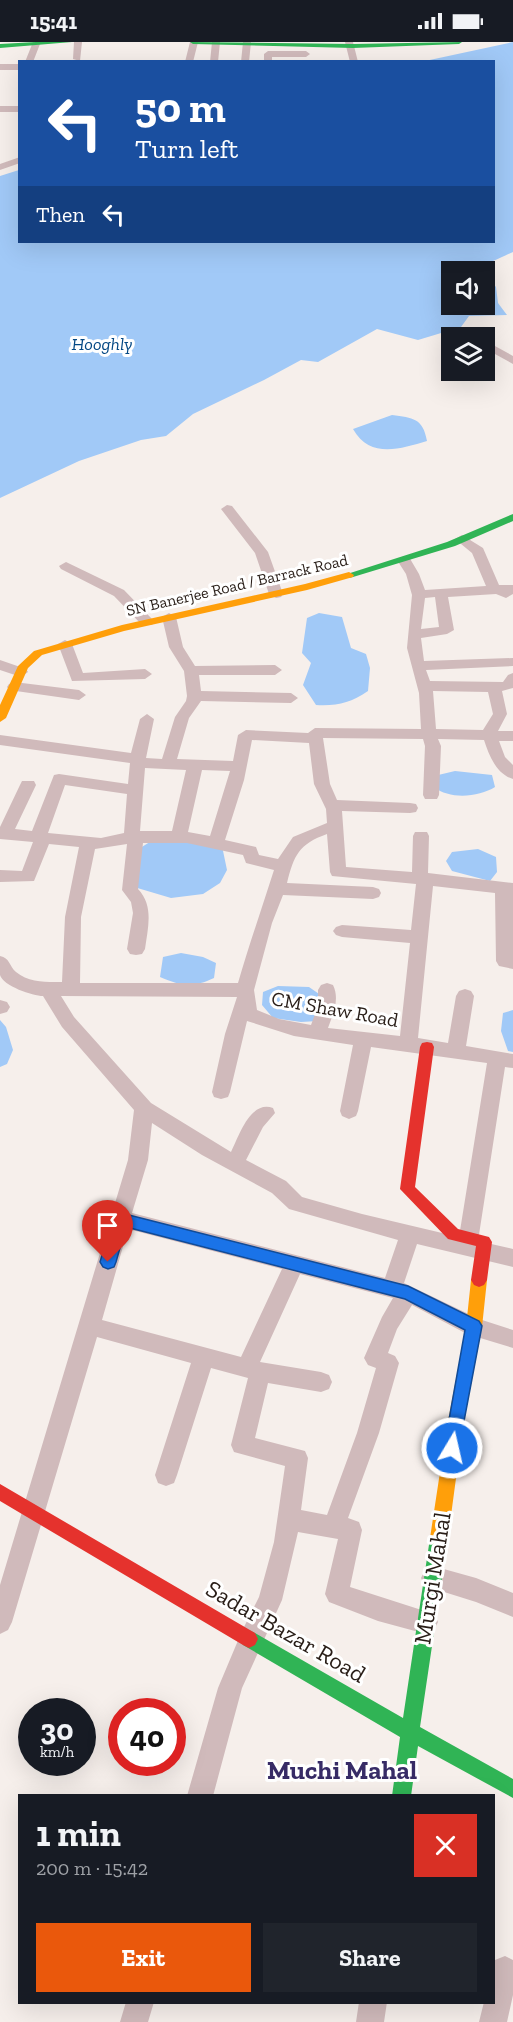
<!DOCTYPE html>
<meta charset="utf-8">
<style>
:root{--surface:#171b24;--page:#20242c;--text:#f1f3f6;--muted:#9ea1a6;--accent:#ea580c}
body{margin:0;font-family:"Zilla Slab",serif;background:var(--page);color:var(--text);height:100vh;display:flex;flex-direction:column;font-size:22px;white-space:nowrap}
*{box-sizing:border-box;margin:0}
p{font-size:20px;color:var(--muted)}
.icon{flex:none;width:33px;height:33px;fill:none;stroke:currentColor;stroke-width:2;stroke-linecap:round;stroke-linejoin:round}
.map{position:relative;flex:1;overflow:hidden}
.details{position:absolute;left:18px;top:1752px;width:477px;height:210px;display:flex;flex-direction:column;background:var(--surface);border-radius:0px;box-shadow:0 6px 24px #0002}
.details>*{flex:none}
.top-card{position:absolute;left:18px;top:18px;width:477px;height:183px;border-radius:0px;box-shadow:0 6px 24px #0002;background:#1a4fa0;color:#fff;overflow:hidden}
.fabs{position:absolute;left:441px;top:219px;display:grid;gap:12px}
.fabs a{display:grid;place-items:center;width:54px;height:54px;border-radius:0px;background:var(--surface);box-shadow:0 6px 24px #0002;font-size:30px}
.speed{position:absolute;left:18px;top:1656px;display:flex;gap:12px;font-size:30px;font-weight:700;text-align:center}
.speed>*{display:grid;place-content:center;width:78px;height:78px;border-radius:50%;background:var(--surface);box-shadow:0 6px 24px #0002;line-height:1}
.speed small{font-size:15px;font-weight:400}
.speed .limit{border:9px solid #d22;background:#fff;color:#111}
.pin{position:absolute;display:grid;place-items:center;width:51px;height:51px;color:#fff;margin:-62px -26px;border-radius:50% 50% 50% 0;rotate:-45deg;box-shadow:0 0 6px #0007}
.pin .icon{rotate:45deg}
.me{position:absolute;width:66px;margin:-33px;rotate:9deg;stroke-linejoin:round;filter:drop-shadow(0 0 4px #0008)}
.turn{display:flex;align-items:center;gap:21px;height:126px;padding:0 18px;font-size:27px}
.turn .icon{width:78px;height:78px;stroke-width:2.5}
.turn b{display:block;font-size:42px;line-height:51px}
.then{display:flex;align-items:center;height:57px;padding:0 18px;background:#0003;gap:12px;font-size:22px}
.round{display:grid;place-items:center;flex:none;width:63px;height:63px;border-radius:0px;background:var(--page)}
.head{display:flex;align-items:center;justify-content:space-between;height:102px;padding:0 18px}
h1{font-size:36px;font-weight:700;line-height:45px}
.action{display:flex;gap:12px;margin-top:auto;padding:12px 18px}
.action a{flex:1;height:69px;border-radius:0px;background:var(--accent);color:#fff;font-size:24px;font-weight:700;line-height:69px;text-align:center}
.action a+a{background:var(--page);color:var(--text)}
.status{display:flex;justify-content:space-between;align-items:center;height:42px;padding:0 30px;background:var(--surface);direction:ltr}
.status svg{height:16px;fill:currentColor}
.map>svg:first-child{display:block}
.water{fill:#a1c9f7}
.lines{fill:none;stroke-linecap:round;stroke-linejoin:round}
.street{fill:#d0babb;fill-rule:evenodd}
.fast{fill:#30b455;fill-rule:evenodd}
.slow{fill:#ff9f0a;fill-rule:evenodd}
.jam{fill:#e5322d;fill-rule:evenodd}
.route{fill:#1a73e8;stroke:#114b97;stroke-width:1.5}
.labels{text-anchor:middle;dominant-baseline:central;stroke-width:6;stroke-linejoin:round;paint-order:stroke}
.far-street-label{font-size:16px;fill:#281d17;stroke:#fff}
.far-water-label{font-size:18px;font-style:italic;fill:#044884;stroke:#fff}
.street-label{font-size:20px;fill:#281d17;stroke:#fff}
.near-street-label{font-size:24px;fill:#281d17;stroke:#fff}
.near-neighbourhood-label{font-size:26px;font-weight:bold;fill:#372b66;stroke:#fff}
</style>
<div class="status"><b>15:41</b><svg viewBox="0 0 49 12"><path d="M0 12V9h3v3zM5 12V6h3v6zM10 12V3h3v9zM15 12V0h3v12zM26 1h20v11H26zM47 4h2v5h-2z"/></svg></div>
<div class="map">
<svg width="513" height="1980" viewBox="0 0 513 1980">
<rect width="100%" height="100%" fill="#f6efeb"/>
<!-- water -->
<path class="water" d="M 513,0 L 513,210 L 480,225 L 483,229 L 452,230 L 452,262 L 484,262 L 485,231 L 496,245 L 498,261 L 507,273 L 469,274 L 461,285 L 418,298 L 377,287 L 318,320 L 301,318 L 264,338 L 193,372 L 166,394 L 141,398 L 79,419 L 0,456 L 0,134 L 19,128 L 20,200 L 494,200 L 494,20 L 425,19 Z
M 392,373 C 413,376 423,376 427,399 C 400,407 370,417 353,387 Z
M 319,571 L 342,575 L 351,606 L 366,612 L 370,626 L 368,649 C 350,661 338,664 316,663 L 303,643 L 311,621 L 302,611 L 307,576 Z
M 455,729 L 492,733 L 495,745 C 479,755 450,758 434,745 L 434,734 Z
M 153,798 L 190,798 L 222,804 L 227,828 L 220,841 L 203,852 L 171,856 L 134,845 L 137,808 Z
M 478,807 L 496,815 L 497,830 L 490,839 L 452,829 L 446,819 L 452,810 Z
M 181,911 L 203,915 L 216,921 L 214,936 C 193,946 181,944 160,935 L 163,915 Z
M 278,944 L 309,945 L 322,954 L 318,979 L 301,980 L 273,976 L 262,963 L 263,950 Z
M 513,968 L 513,1010 L 508,1009 L 501,989 L 503,971 Z
M 0,978 L 6,985 L 13,1008 L 7,1022 L 0,1025 Z"/>
<g class="lines">
<!-- street -->
<path class="street" d="M 33,0 L 40,2 L 33,20 L 25,20 Z
M 74,0 L 82,0 L 80,19 L 73,17 Z
M 190,0 L 198,0 L 193,20 L 185,20 Z
M 212,0 L 220,0 L 218,20 L 210,20 Z
M 243,0 L 251,0 L 249,20 L 241,20 Z
M 345,0 L 353,0 L 358,20 L 350,20 Z
M 268,9 L 306,9 L 310,12 L 306,15 L 272,15 L 272,20 L 264,20 L 264,12 Z
M 0,22 L 20,22 L 20,28 L 0,28 Z
M 0,64 L 20,64 L 20,70 L 0,70 Z
M 20,115 L 20,121 L 0,128 L 0,122 Z
M 459,285 L 479,294 L 480,296 L 465,296 L 455,290 L 455,286 Z
M 484,298 L 513,314 L 513,322 L 484,306 Z
M 227,463 L 232,464 L 268,510 L 283,552 L 281,555 L 276,556 L 269,552 L 255,511 L 221,467 Z
M 462,493 L 483,506 L 499,543 L 513,543 L 513,552 L 506,556 L 496,552 L 448,555 L 454,588 L 447,592 L 421,596 L 424,619 L 513,616 L 513,624 L 426,628 L 430,639 L 503,640 L 508,633 L 513,631 L 513,646 L 502,649 L 507,672 L 498,689 L 513,689 L 513,699 L 499,699 L 505,715 L 513,723 L 513,737 C 496,732 489,713 484,698 L 438,697 L 441,704 L 439,753 L 437,757 L 425,757 L 423,753 L 425,704 L 423,697 L 323,696 L 330,742 L 337,758 L 410,761 L 416,762 L 418,766 L 416,770 L 410,771 L 342,769 L 346,825 L 412,830 L 413,794 L 415,790 L 427,790 L 429,794 L 428,831 L 513,841 L 513,927 L 499,924 L 496,919 L 495,851 L 433,844 L 418,996 L 448,1001 L 456,954 L 459,949 L 465,947 L 471,949 L 474,954 L 466,1004 L 513,1012 L 513,1026 L 505,1025 L 478,1199 L 513,1207 L 513,1225 L 417,1202 L 404,1241 L 479,1277 L 513,1288 L 513,1306 L 467,1292 L 412,1263 L 397,1287 L 388,1311 L 395,1314 L 399,1321 L 379,1391 L 348,1476 L 359,1480 L 362,1488 L 350,1545 L 434,1572 L 438,1580 L 434,1588 L 426,1592 L 378,1579 L 329,1560 L 325,1552 L 338,1497 L 298,1490 L 282,1558 L 242,1646 L 213,1754 L 187,1754 L 218,1646 L 242,1589 L 259,1555 L 274,1500 L 285,1424 L 234,1410 L 231,1403 L 248,1336 L 211,1326 L 177,1433 L 174,1441 L 166,1444 L 158,1441 L 155,1433 L 191,1321 L 97,1295 L 12,1580 L 8,1588 L 0,1592 L 0,1543 L 128,1118 L 134,1068 L 62,985 L 43,954 C 33,954 3,944 0,933 C 0,928 0,919 0,914 C 10,916 9,924 16,930 C 29,941 47,940 62,940 L 65,875 L 79,805 L 49,802 L 34,839 L 0,840 L 0,828 L 22,829 L 33,800 L 0,797 L 0,785 L 20,743 L 22,739 L 34,739 L 36,743 L 15,787 L 32,789 L 54,733 L 59,732 L 128,742 L 130,721 L 0,703 L 0,693 L 131,711 L 140,677 L 147,672 L 154,677 L 146,716 L 162,717 L 175,675 L 186,659 L 187,654 L 184,629 L 169,605 L 162,575 L 169,571 L 176,575 L 183,605 L 195,624 L 275,623 L 282,628 L 275,633 L 199,633 L 201,649 L 291,651 L 298,656 L 291,661 L 201,659 L 189,676 L 177,717 L 233,719 L 238,693 L 246,688 L 308,691 L 315,686 L 421,687 L 419,651 L 407,606 L 412,553 L 406,532 L 397,518 L 404,514 L 409,515 L 419,532 L 425,548 L 486,544 L 472,511 L 455,497 ZM 435,555 L 439,585 L 421,587 L 425,556 ZM 433,649 L 488,650 L 493,672 L 483,688 L 436,687 ZM 252,698 L 309,701 L 314,742 L 326,767 L 327,781 L 293,795 L 278,817 L 259,813 L 256,805 L 225,798 L 244,738 ZM 145,726 L 186,728 L 172,789 L 140,789 ZM 202,728 L 230,729 L 210,794 L 188,790 ZM 65,743 L 127,752 L 124,791 L 101,796 L 48,791 ZM 327,792 L 330,830 L 332,834 L 416,842 L 411,888 L 342,883 L 336,885 L 333,889 L 336,893 L 342,895 L 410,901 L 400,994 L 328,986 C 333,972 340,957 333,943 L 327,941 L 321,943 L 318,948 L 318,964 L 311,983 L 279,977 L 257,968 L 254,948 L 272,881 L 283,853 L 373,857 L 379,855 L 381,851 L 379,847 L 373,845 L 287,841 C 294,813 299,802 327,792 ZM 143,801 L 187,801 L 243,813 L 246,821 L 274,828 C 262,866 249,903 238,941 L 80,941 L 81,875 L 95,807 L 127,802 L 122,848 L 131,860 L 133,871 L 127,907 L 130,912 L 136,913 L 142,912 L 145,907 C 148,885 154,864 138,847 ZM 61,954 L 237,955 L 225,992 L 212,1050 L 214,1055 L 221,1057 L 228,1055 L 230,1050 L 247,979 L 294,994 L 353,1003 L 340,1069 L 342,1074 L 349,1077 L 356,1074 L 358,1069 L 371,1005 L 487,1021 L 459,1195 L 362,1172 L 302,1155 L 286,1139 L 246,1118 L 263,1085 L 275,1071 L 273,1066 C 250,1058 239,1094 231,1110 L 151,1061 L 74,975 ZM 152,1081 L 202,1113 L 272,1151 L 289,1167 L 398,1198 L 385,1236 L 132,1171 L 148,1118 ZM 128,1187 L 282,1227 L 241,1315 L 102,1278 ZM 300,1232 L 393,1256 L 382,1275 L 364,1316 L 368,1323 L 376,1326 L 357,1391 L 327,1473 L 301,1468 L 308,1416 L 305,1409 L 255,1396 L 268,1341 L 321,1350 L 329,1347 L 332,1340 L 329,1333 L 321,1330 L 260,1320 Z
M 66,520 L 124,548 L 152,577 L 154,580 L 152,583 L 142,583 L 114,554 L 61,527 L 59,524 Z
M 65,598 L 72,602 L 83,631 L 145,627 L 152,632 L 145,637 L 72,639 L 58,602 Z
M 0,618 L 26,627 L 28,630 L 21,635 L 0,628 Z
M 14,640 L 79,648 L 86,653 L 79,658 L 9,648 L 7,645 L 9,642 Z
M 0,958 L 7,960 L 10,965 L 7,970 L 0,972 Z
M 433,1524 L 476,1536 L 513,1551 L 513,1575 L 476,1560 L 425,1544 L 421,1536 L 425,1528 Z
M 505,1914 L 513,1918 L 513,1953 L 507,1980 L 479,1980 L 484,1960 L 494,1960 L 494,1923 L 495,1918 Z
M 126,1960 L 154,1960 L 148,1980 L 120,1980 Z
M 359,1960 L 387,1960 L 384,1980 L 356,1980 Z"/>
<!-- fast -->
<path class="fast" d="M 36,0 L 72,0 L 0,6 L 0,2 Z
M 190,0 L 353,2 L 462,0 L 459,2 L 353,6 L 193,2 Z
M 513,472 L 513,479 L 455,504 L 353,535 L 349,536 L 344,533 L 447,500 Z
M 439,1488 L 445,1490 L 448,1496 L 420,1685 L 513,1737 L 513,1756 L 418,1704 L 411,1754 L 392,1754 L 400,1695 L 243,1603 L 240,1597 L 243,1591 L 249,1588 L 255,1591 L 403,1676 L 430,1496 L 433,1490 Z"/>
<!-- slow -->
<path class="slow" d="M 349,530 L 354,533 L 353,535 L 307,548 L 124,589 L 42,613 L 28,626 L 6,676 L 0,680 L 0,663 L 18,624 L 34,609 L 122,583 L 305,542 Z
M 479,1231 L 484,1233 L 487,1238 L 482,1285 L 463,1384 L 448,1496 L 445,1502 L 439,1504 L 433,1502 L 430,1496 L 447,1384 L 466,1285 L 471,1238 L 474,1233 Z"/>
<!-- jam -->
<path class="jam" d="M 427,1000 L 432,1001 L 434,1005 L 415,1145 L 458,1187 L 489,1195 L 492,1200 L 487,1238 L 484,1243 L 479,1245 L 474,1243 L 471,1238 L 476,1204 L 448,1197 L 400,1147 L 420,1005 L 422,1001 Z
M 0,1442 L 255,1591 L 258,1597 L 255,1603 L 249,1606 L 243,1603 L 0,1459 Z"/>
</g>
<!-- route -->
<path class="route" d="M 121,1171 L 408,1244 L 479,1279 L 482,1284 L 458,1411 L 452,1414 L 446,1411 L 444,1406 L 465,1288 L 405,1257 L 126,1185 L 116,1220 L 114,1225 L 108,1227 L 103,1225 L 100,1220 L 113,1177 L 115,1173 Z"/>
<g class="labels">
<!-- far-street labels -->
<g class="far-street-label">
<text transform="translate(237 543) rotate(-13)">SN Banerjee Road / Barrack Road</text>
</g>
<!-- far-water labels -->
<g class="far-water-label">
<text x="102" y="302">Hooghly</text>
</g>
<!-- street labels -->
<g class="street-label">
<text transform="translate(335 967) rotate(10)">CM Shaw Road</text>
</g>
<!-- near-street labels -->
<g class="near-street-label">
<text transform="translate(432 1536) rotate(-81)">Murgi Mahal</text>
<text transform="translate(286 1589) rotate(30)">Sadar Bazar Road</text>
</g>
<!-- near-neighbourhood labels -->
<g class="near-neighbourhood-label">
<text x="342" y="1728">Muchi Mahal</text>
</g>
</g>
</svg>
<div class="fabs">
<a><svg class="icon" aria-label="sound" viewBox="0 0 24 24"><path d="M4 9h4l5-4v14l-5-4H4zM17 9q2 3 0 6"/></svg></a>
<a><svg class="icon" aria-label="layers" viewBox="0 0 24 24"><path d="M12 4l9 5-9 5-9-5zM3 14l9 5 9-5"/></svg></a>
</div>
<div class="speed"><div>30<small>km/h</small></div><div class="limit">40</div></div>
<div class="pin" style="left:108px;top:1220px;background:#d93025"><svg class="icon" aria-label="arrive" viewBox="0 0 24 24"><path d="M6 21V4h12l-3 4 3 4H6"/></svg></div>
<svg class="me" style="left:452px;top:1406px" viewBox="-20 -20 40 40"><circle r="17" fill="#1a73e8" stroke="#fff" stroke-width="3"/><path d="M0-11L8 9 0 5-8 9z" fill="#fff"/></svg>
<div class="top-card">
<div class="turn"><svg class="icon" aria-label="left" viewBox="0 0 24 24"><path d="M17 20v-9H6M10 6l-5 5 5 5"/></svg><div><b>50 m</b>Turn left</div></div>
<div class="then">Then<svg class="icon" aria-label="left" viewBox="0 0 24 24"><path d="M17 20v-9H6M10 6l-5 5 5 5"/></svg></div>
</div>
<section class="details">
<div class="head"><div><h1>1 min</h1><p>200 m · 15:42</p></div><a class="round" style="background:#d93025;color:#fff"><svg class="icon" aria-label="close" viewBox="0 0 24 24"><path d="M6 6l12 12M18 6L6 18"/></svg></a></div>
<div class="action"><a>Exit</a><a>Share</a></div>
</section>
</div>
